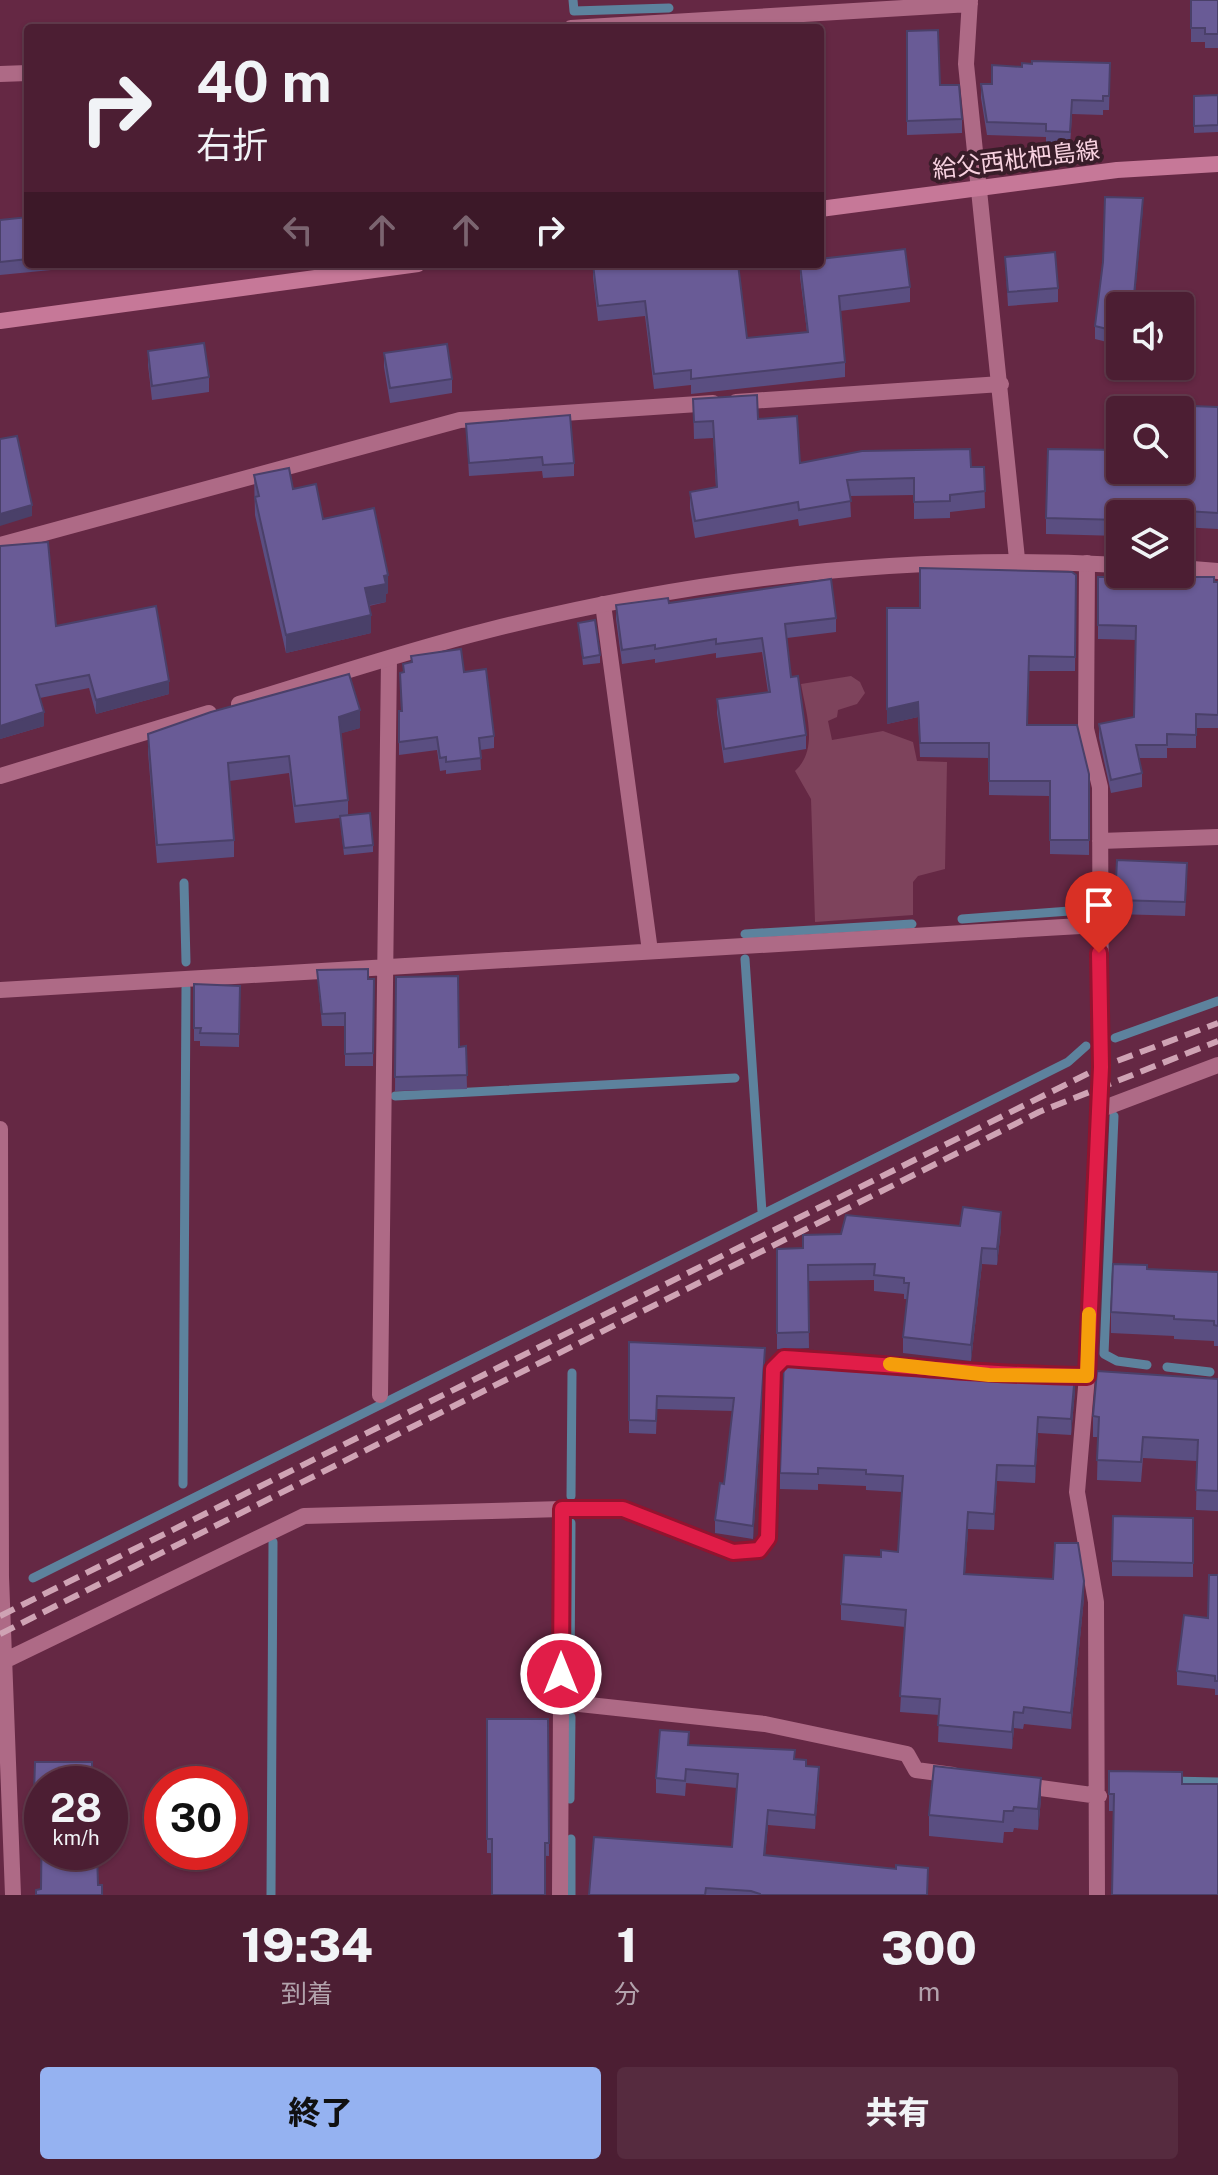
<!DOCTYPE html>
<html lang="ja">
<meta charset="utf-8">
<style>
:root{--surface:#4c1e33;--page:#562b3f;--text:#f1f3f6;--muted:#b2a2ac;--line:#633c4e;--accent:#95b2f1}
body{margin:0;font-family:"Public Sans","Noto Sans JP",sans-serif;background:var(--page);color:var(--text);height:100vh;display:flex;flex-direction:column;font-size:30px;white-space:nowrap}
*{box-sizing:border-box;margin:0}
p{font-size:26px;color:var(--muted)}
.icon{flex:none;width:44px;height:44px;fill:none;stroke:currentColor;stroke-width:2;stroke-linecap:round;stroke-linejoin:round}
.map{position:relative;height:1895px;overflow:hidden}
.sheet{display:flex;flex-direction:column;background:var(--surface);flex:1}
.sheet>*{flex:none}
.guide{position:absolute;left:24px;top:24px;width:800px;height:244px;border-radius:8px;box-shadow:0 2px 6px #0004,0 0 0 2px var(--line);background:#4c1e33;color:var(--text);overflow:hidden}
.tools{position:absolute;left:1106px;top:292px;display:grid;gap:16px}
.tools a{display:grid;place-items:center;width:88px;height:88px;border-radius:8px;background:var(--surface);box-shadow:0 2px 6px #0004,0 0 0 2px var(--line);font-size:40px}
.speed{position:absolute;left:24px;top:1766px;display:flex;gap:16px;font-size:40px;font-weight:700;text-align:center}
.speed>*{display:grid;place-content:center;width:104px;height:104px;border-radius:50%;background:var(--surface);box-shadow:0 2px 6px #0004,0 0 0 2px var(--line);line-height:1}
.speed small{font-size:20px;font-weight:400}
.speed .limit{border:12px solid #d22;background:#fff;color:#111}
.pin{position:absolute;display:grid;place-items:center;width:68px;height:68px;color:#fff;margin:-82px -34px;border-radius:50% 50% 50% 0;rotate:-45deg;box-shadow:0 0 8px #0007}
.pin .icon{rotate:45deg}
.me{position:absolute;width:88px;margin:-44px;rotate:0deg;stroke-linejoin:round;filter:drop-shadow(0 0 6px #0008)}
.turn{display:flex;align-items:center;gap:28px;height:168px;padding:0 40px;font-size:36px}
.turn .icon{width:104px;height:104px;stroke-width:2.5}
.turn b{display:block;font-size:56px;line-height:68px}
.lanes{display:flex;align-items:center;height:76px;padding:0 40px;background:#0003;justify-content:center;gap:40px;direction:ltr}
.lanes .off{opacity:.35}
.eta{display:flex;justify-content:space-evenly;align-items:center;height:136px;text-align:center}
.eta b{font-size:48px;font-weight:800;line-height:56px}
.action{display:flex;gap:16px;margin-top:auto;padding:16px 40px}
.action a{flex:1;height:92px;border-radius:8px;background:var(--accent);color:#111;font-size:32px;font-weight:800;line-height:92px;text-align:center}
.action a+a{background:var(--page);color:var(--text)}
.map>svg:first-child{display:block}
.green{fill:#7e435c}
.lines{fill:none;stroke-linecap:round;stroke-linejoin:round}
.stream{stroke:#5d829d;stroke-width:9}
.minor{stroke:#ae6a86;stroke-width:16}
.tertiary{stroke:#ae6a86;stroke-width:16}
.secondary{stroke:#c67898;stroke-width:16}
.rail{stroke:#cfa3b4;stroke-width:6;stroke-dasharray:16 8;stroke-linecap:butt}
.wall{fill:#5a4e81}
.shaded-wall{fill:#4a4069}
.building{fill:#695b96;stroke:#4a4069;stroke-width:2}
.route-casing{stroke:#92132f;stroke-width:20}
.route{stroke:#e11d48;stroke-width:14}
.slow{stroke:#f59e0b;stroke-width:14}
.labels{text-anchor:middle;dominant-baseline:central;stroke-width:8;stroke-linejoin:round;paint-order:stroke}
.street-label{font-size:24px;fill:#f8d2e0;stroke:#391d29}
</style>
<div class="map">
<svg width="1218" height="1895" viewBox="0 0 1218 1895">
<rect width="100%" height="100%" fill="#652844"/>
<!-- green -->
<path class="green" d="M 851,676 L 860,682 L 865,693 L 857,704 L 838,710 L 837,717 L 828,721 L 832,740 L 883,731 L 913,742 L 917,761 L 947,762 L 945,869 L 918,876 L 913,882 L 913,915 L 815,922 L 811,799 L 795,771 C 819,749 806,714 801,684 Z"/>
<g class="lines">
<!-- stream -->
<path class="stream" d="M 573,0 L 574,11 L 669,8
M 184,883 L 186,962
M 962,919 L 1083,910
M 745,934 L 912,924
M 745,959 L 762,1212
M 1115,1038 L 1218,1001
M 395,1096 L 735,1078
M 1114,1116 L 1104,1354 L 1117,1361 L 1147,1365
M 1167,1367 L 1210,1372
M 183,1484 L 186,988
M 571,1496 L 572,1373
M 33,1578 L 1068,1062 L 1086,1046
M 570,1689 L 571,1523
M 1170,1781 L 1218,1782
M 570,1799 L 571,1717
M 271,1895 L 273,1542
M 571,1895 L 571,1839"/>
<!-- minor -->
<path class="minor" d="M 970,0 L 966,64 L 1017,559
M 571,28 L 970,4
M 0,74 L 28,73
M 736,402 L 1001,384
M 0,545 L 460,420 L 713,403
M 1087,563 L 1086,729 L 1100,787 L 1101,1067 L 1087,1376 L 1077,1492 L 1096,1602 L 1097,1895
M 603,604 L 650,951
M 1100,841 L 1218,837
M 0,990 L 1098,925
M 1099,1110 L 1218,1065
M 0,1129 L 1,1577 L 13,1895
M 380,1395 L 389,659
M 4,1661 L 304,1516 L 562,1509
M 561,1702 L 765,1724 L 907,1754 L 916,1770 L 953,1775
M 1019,1785 L 1099,1796
M 560,1895 L 562,1509 L 623,1509 L 733,1552 L 759,1550 L 768,1538 L 773,1369 L 784,1358 L 803,1359"/>
<!-- tertiary -->
<path class="tertiary" d="M 1180,568 L 1218,571
M 239,704 C 322,679 405,651 489,630 C 696,578 907,553 1120,565
M 0,776 L 209,713"/>
<!-- secondary -->
<path class="secondary" d="M 820,209 L 1117,170 L 1218,164
M 0,321 L 418,264"/>
<!-- rail -->
<path class="rail" d="M 0,1616 L 1101,1067 L 1218,1023
M 0,1634 L 1039,1112 L 1218,1041"/>
</g>
<!-- wall -->
<path class="wall" d="M 1191,0 L 1218,0 L 1218,48 L 1205,48 L 1205,42 L 1191,42 Z
M 907,31 L 940,85 L 962,119 L 962,133 L 907,135 Z
M 1110,76 L 1109,110 L 1103,110 L 1103,115 L 1072,114 L 1070,146 L 1046,145 L 1046,137 L 987,135 L 981,98 L 981,84 Z
M 1218,95 L 1218,132 L 1194,133 L 1194,96 Z
M 1143,211 L 1120,306 L 1120,341 L 1119,345 L 1095,339 L 1095,326 Z
M 28,217 L 28,264 L 85,264 L 82,264 L 82,267 L 0,275 L 0,220 Z
M 1005,257 L 1058,288 L 1058,302 L 1008,306 Z
M 593,264 L 747,338 L 807,332 L 800,277 L 800,264 L 910,287 L 910,302 L 840,311 L 845,362 L 845,377 L 691,394 L 691,385 L 654,389 L 645,316 L 598,321 L 593,277 Z
M 148,351 L 209,377 L 209,392 L 152,400 L 148,365 Z
M 384,353 L 452,379 L 452,393 L 390,403 L 384,367 Z
M 693,399 L 758,419 L 800,463 L 984,467 L 985,508 L 950,512 L 950,518 L 914,519 L 914,495 L 850,496 L 851,517 L 799,526 L 798,519 L 695,538 L 690,508 L 690,492 L 716,487 L 713,438 L 694,439 Z
M 1218,407 L 1218,529 L 1180,527 L 1180,514 L 1120,514 L 1120,536 L 1046,534 L 1046,518 L 1180,470 Z
M 466,424 L 574,463 L 574,476 L 543,478 L 542,471 L 469,476 Z
M 254,475 L 293,489 L 323,519 L 388,593 L 386,594 L 386,602 L 369,606 L 371,633 L 286,653 L 255,515 Z
M 0,546 L 56,626 L 169,694 L 96,714 L 89,688 L 40,698 L 44,726 L 0,739 Z
M 1076,575 L 1075,671 L 1029,671 L 1027,725 L 1089,774 L 1089,855 L 1050,854 L 1050,796 L 989,795 L 989,758 L 920,757 L 918,717 L 887,724 L 920,608 Z
M 1098,577 L 1218,582 L 1218,728 L 1196,728 L 1196,748 L 1167,748 L 1167,758 L 1139,758 L 1142,773 L 1142,787 L 1111,793 L 1099,738 L 1099,724 L 1134,717 L 1136,640 L 1098,639 Z
M 669,603 L 836,618 L 836,632 L 787,638 L 791,677 L 806,735 L 806,749 L 724,763 L 717,713 L 717,699 L 768,692 L 762,652 L 716,658 L 716,653 L 655,663 L 655,659 L 622,664 L 616,619 L 616,605 Z
M 578,623 L 600,655 L 600,663 L 583,665 Z
M 411,656 L 464,672 L 494,736 L 494,748 L 480,750 L 481,770 L 446,774 L 446,770 L 440,771 L 437,750 L 399,755 L 399,711 L 401,711 L 400,673 L 403,672 L 403,664 L 411,663 Z
M 360,728 L 341,733 L 348,800 L 348,816 L 373,845 L 373,852 L 344,855 L 340,818 L 295,823 L 289,773 L 229,781 L 234,840 L 234,857 L 157,863 L 148,752 L 148,734 Z
M 1117,860 L 1187,877 L 1185,916 L 1115,914 Z
M 317,970 L 368,979 L 374,979 L 373,1066 L 345,1066 L 345,1026 L 322,1026 Z
M 396,977 L 459,1047 L 466,1046 L 467,1089 L 395,1091 Z
M 194,984 L 240,986 L 239,1047 L 200,1046 L 200,1041 L 194,1041 Z
M 960,1226 L 1001,1228 L 997,1265 L 982,1264 L 971,1361 L 903,1353 L 903,1337 L 907,1299 L 904,1299 L 904,1294 L 874,1291 L 874,1280 L 808,1281 L 809,1348 L 777,1349 L 777,1249 L 803,1248 L 841,1234 Z
M 1147,1269 L 1218,1272 L 1218,1346 L 1214,1346 L 1214,1341 L 1174,1339 L 1174,1336 L 1111,1333 L 1111,1312 Z
M 629,1342 L 765,1362 L 753,1539 L 715,1533 L 715,1520 L 724,1484 L 733,1411 L 657,1409 L 656,1434 L 629,1433 Z
M 1218,1379 L 1218,1511 L 1196,1510 L 1197,1461 L 1143,1458 L 1141,1482 L 1097,1480 L 1098,1437 L 1093,1437 L 1093,1416 Z
M 1075,1390 L 1071,1435 L 1038,1433 L 1035,1483 L 997,1481 L 994,1530 L 968,1529 L 965,1574 L 1084,1598 L 1071,1729 L 1024,1724 L 1023,1729 L 1014,1728 L 1012,1749 L 938,1742 L 939,1715 L 900,1712 L 905,1627 L 841,1620 L 841,1604 L 881,1557 L 898,1552 L 902,1492 L 866,1490 L 866,1486 L 818,1484 L 818,1490 L 780,1489 L 780,1473 Z
M 1193,1518 L 1193,1577 L 1112,1576 L 1112,1561 Z
M 1218,1575 L 1218,1695 L 1215,1695 L 1215,1689 L 1177,1685 L 1177,1671 L 1208,1618 Z
M 487,1719 L 548,1719 L 549,1856 L 487,1853 Z
M 689,1745 L 795,1759 L 806,1766 L 819,1782 L 815,1829 L 768,1825 L 765,1855 L 928,1895 L 589,1895 L 732,1847 L 737,1788 L 686,1783 L 685,1796 L 656,1793 L 656,1778 Z
M 1109,1771 L 1182,1784 L 1114,1811 L 1109,1811 Z
M 42,1784 L 98,1885 L 41,1889 L 41,1825 L 37,1825 L 37,1806 L 34,1806 L 34,1793 Z
M 1041,1799 L 1038,1830 L 1014,1828 L 1013,1832 L 1004,1832 L 1003,1843 L 929,1836 L 929,1815 Z"/>
<!-- shaded-wall -->
<path class="shaded-wall" d="M 1143,198 L 1143,211 L 1134,306 L 1133,306 Z
M 32,505 L 32,516 L 0,526 L 0,514 Z
M 388,575 L 388,593 L 386,594 L 386,602 L 365,606 L 365,588 L 384,576 Z
M 371,615 L 371,633 L 286,653 L 286,635 Z
M 169,681 L 169,694 L 96,714 L 96,700 Z
M 918,702 L 918,717 L 887,724 L 887,709 Z
M 360,710 L 360,728 L 339,734 L 339,717 Z
M 44,712 L 44,726 L 0,739 L 0,726 Z
M 1001,1212 L 1001,1228 L 997,1265 L 997,1249 Z
M 982,1248 L 982,1264 L 971,1361 L 971,1345 Z
M 765,1348 L 765,1362 L 753,1539 L 753,1526 Z
M 1075,1374 L 1075,1390 L 1071,1435 L 1071,1419 Z
M 1038,1417 L 1038,1433 L 1035,1483 L 1035,1466 Z
M 997,1465 L 997,1481 L 994,1530 L 994,1514 Z
M 968,1512 L 968,1529 L 964,1590 L 964,1574 Z
M 1084,1581 L 1084,1598 L 1071,1729 L 1071,1713 Z
M 1014,1712 L 1014,1728 L 1012,1749 L 1012,1732 Z
M 819,1767 L 819,1782 L 815,1829 L 815,1815 Z
M 1041,1778 L 1041,1799 L 1038,1830 L 1038,1809 Z
M 768,1810 L 768,1825 L 764,1870 L 764,1855 Z"/>
<!-- building -->
<path class="building" d="M 1191,0 L 1218,0 L 1218,34 L 1205,34 L 1205,28 L 1191,28 Z
M 938,30 L 940,85 L 959,85 L 962,119 L 907,121 L 907,31 Z
M 1032,61 L 1110,63 L 1109,96 L 1103,96 L 1103,101 L 1072,100 L 1070,132 L 1046,131 L 1046,124 L 987,122 L 981,84 L 992,84 L 992,65 L 1022,67 L 1022,63 L 1032,64 Z
M 1218,95 L 1218,125 L 1194,126 L 1194,96 Z
M 1105,197 L 1143,198 L 1133,306 L 1120,306 L 1120,328 L 1119,332 L 1095,326 L 1103,262 Z
M 28,217 L 28,259 L 0,262 L 0,220 Z
M 905,249 L 910,287 L 839,296 L 845,362 L 691,379 L 691,370 L 654,374 L 645,301 L 598,306 L 593,264 L 738,264 L 747,338 L 808,332 L 800,264 L 820,264 L 820,259 Z
M 1055,252 L 1058,288 L 1008,292 L 1005,257 Z
M 204,343 L 209,377 L 152,386 L 148,351 Z
M 447,344 L 452,379 L 390,388 L 384,353 Z
M 757,395 L 758,419 L 797,416 L 800,463 L 862,451 L 970,449 L 971,467 L 984,467 L 985,491 L 950,495 L 950,501 L 914,502 L 914,478 L 847,480 L 851,501 L 799,510 L 798,502 L 695,521 L 690,492 L 717,487 L 713,421 L 694,422 L 693,399 Z
M 1165,405 L 1218,407 L 1218,513 L 1153,509 L 1153,514 L 1120,514 L 1120,520 L 1046,518 L 1048,449 L 1120,450 L 1120,470 L 1180,470 L 1180,410 L 1165,410 Z
M 570,415 L 574,463 L 543,465 L 542,457 L 469,463 L 466,424 Z
M 17,436 L 32,505 L 0,514 L 0,439 Z
M 289,468 L 293,489 L 316,484 L 323,519 L 374,508 L 388,575 L 384,576 L 386,584 L 365,588 L 371,615 L 286,635 L 255,497 L 259,496 L 254,475 Z
M 48,542 L 56,626 L 156,606 L 169,681 L 96,700 L 89,675 L 36,685 L 44,712 L 0,726 L 0,546 Z
M 920,568 L 1072,572 L 1076,575 L 1075,657 L 1029,656 L 1027,725 L 1077,725 L 1089,774 L 1089,840 L 1050,840 L 1050,781 L 989,781 L 989,743 L 920,743 L 918,702 L 887,709 L 887,608 L 920,608 Z
M 1098,577 L 1214,577 L 1214,582 L 1218,582 L 1218,715 L 1196,714 L 1196,735 L 1167,734 L 1167,745 L 1136,745 L 1142,773 L 1111,780 L 1099,724 L 1134,717 L 1136,626 L 1098,625 Z
M 831,579 L 836,618 L 785,624 L 791,677 L 798,676 L 806,735 L 724,749 L 717,699 L 770,692 L 762,638 L 716,644 L 716,639 L 655,649 L 655,645 L 622,650 L 616,605 L 668,598 L 669,603 Z
M 595,620 L 600,655 L 583,658 L 578,623 Z
M 461,649 L 464,672 L 486,669 L 494,736 L 479,738 L 481,758 L 446,762 L 446,757 L 440,758 L 437,737 L 399,742 L 399,711 L 402,711 L 400,673 L 404,672 L 403,664 L 412,662 L 411,656 Z
M 349,674 L 360,710 L 339,717 L 348,800 L 295,806 L 289,756 L 228,763 L 234,840 L 157,845 L 148,734 L 211,712 Z
M 370,813 L 373,845 L 344,848 L 340,816 Z
M 1117,860 L 1187,863 L 1185,902 L 1115,900 Z
M 368,969 L 368,979 L 374,979 L 373,1053 L 345,1054 L 345,1013 L 322,1014 L 317,970 Z
M 458,976 L 459,1047 L 466,1046 L 467,1075 L 395,1077 L 396,977 Z
M 194,984 L 240,986 L 239,1034 L 200,1033 L 201,1028 L 194,1028 Z
M 963,1207 L 1001,1212 L 997,1249 L 982,1248 L 971,1345 L 903,1337 L 909,1283 L 904,1283 L 904,1278 L 874,1275 L 875,1264 L 808,1265 L 809,1332 L 777,1333 L 777,1249 L 803,1248 L 803,1235 L 841,1234 L 846,1215 L 960,1226 Z
M 1113,1264 L 1147,1265 L 1147,1269 L 1218,1272 L 1218,1326 L 1214,1325 L 1214,1321 L 1174,1319 L 1174,1316 L 1111,1312 Z
M 629,1342 L 765,1348 L 753,1526 L 715,1520 L 720,1483 L 724,1484 L 734,1398 L 657,1396 L 656,1421 L 629,1420 Z
M 788,1353 L 1075,1374 L 1071,1419 L 1038,1417 L 1035,1466 L 997,1465 L 994,1514 L 968,1512 L 964,1574 L 1053,1579 L 1055,1543 L 1078,1543 L 1084,1581 L 1071,1713 L 1024,1707 L 1023,1713 L 1014,1712 L 1012,1732 L 938,1725 L 940,1699 L 900,1696 L 906,1610 L 841,1604 L 844,1555 L 881,1557 L 881,1550 L 898,1552 L 903,1476 L 866,1474 L 866,1470 L 818,1468 L 818,1474 L 780,1473 L 784,1357 Z
M 1097,1371 L 1218,1379 L 1218,1491 L 1196,1490 L 1198,1440 L 1143,1437 L 1141,1462 L 1097,1460 L 1099,1417 L 1093,1416 Z
M 1113,1516 L 1193,1518 L 1193,1563 L 1112,1561 Z
M 1209,1575 L 1218,1575 L 1218,1681 L 1215,1681 L 1215,1676 L 1177,1671 L 1184,1615 L 1208,1618 Z
M 487,1719 L 548,1719 L 549,1843 L 545,1843 L 545,1895 L 492,1895 L 492,1839 L 487,1839 Z
M 660,1730 L 689,1732 L 688,1745 L 795,1750 L 794,1759 L 806,1760 L 806,1766 L 819,1767 L 815,1815 L 768,1810 L 764,1855 L 896,1869 L 896,1865 L 928,1868 L 927,1895 L 760,1895 L 760,1894 L 751,1891 L 706,1888 L 705,1895 L 589,1895 L 594,1837 L 732,1847 L 738,1774 L 686,1769 L 685,1781 L 656,1778 Z
M 35,1762 L 92,1762 L 92,1784 L 42,1784 L 42,1852 L 97,1852 L 98,1885 L 102,1885 L 102,1895 L 36,1895 L 36,1890 L 41,1889 L 42,1811 L 37,1811 L 37,1793 L 34,1793 Z
M 934,1766 L 1041,1778 L 1038,1809 L 1014,1807 L 1013,1811 L 1004,1811 L 1003,1822 L 929,1815 Z
M 1109,1771 L 1182,1772 L 1182,1784 L 1218,1784 L 1218,1895 L 1112,1895 L 1114,1794 L 1109,1794 Z"/>
<g class="lines">
<defs>
<path id="route" d="M 561,1674 L 562,1509 L 623,1509 L 733,1552 L 759,1550 L 768,1538 L 773,1369 L 784,1358 C 885,1364 985,1375 1087,1376 L 1101,1067 L 1099,953"/>
</defs>
<!-- route casing -->
<use href="#route" class="route-casing"/>
<!-- route -->
<use href="#route" class="route"/>
<!-- slow -->
<path class="slow" d="M 890,1364 L 989,1375 L 1087,1376 L 1089,1314"/>
</g>
<g class="labels">
<!-- street labels -->
<g class="street-label">
<text transform="translate(1016 159) rotate(-7)">給父西枇杷島線</text>
</g>
</g>
</svg>
<div class="tools">
<a><svg class="icon" aria-label="sound" viewBox="0 0 24 24"><path d="M4 9h4l5-4v14l-5-4H4zM17 9q2 3 0 6"/></svg></a>
<a><svg class="icon" aria-label="search" viewBox="0 0 24 24"><circle cx="10" cy="10" r="6"/><path d="M15 15l6 6"/></svg></a>
<a><svg class="icon" aria-label="layers" viewBox="0 0 24 24"><path d="M12 4l9 5-9 5-9-5zM3 14l9 5 9-5"/></svg></a>
</div>
<div class="speed"><div>28<small>km/h</small></div><div class="limit">30</div></div>
<div class="pin" style="left:1099px;top:953px;background:#d93025"><svg class="icon" aria-label="arrive" viewBox="0 0 24 24"><path d="M6 21V4h12l-3 4 3 4H6"/></svg></div>
<svg class="me" style="left:561px;top:1674px" viewBox="-20 -20 40 40"><circle r="17" fill="#e11d48" stroke="#fff" stroke-width="3"/><path d="M0-11L8 9 0 5-8 9z" fill="#fff"/></svg>
<div class="guide">
<div class="turn"><svg class="icon" aria-label="right" viewBox="0 0 24 24"><path d="M7 20v-9h11M14 6l5 5-5 5"/></svg><div><b>40 m</b>右折</div></div>
<div class="lanes"><svg class="icon off" aria-label="left" viewBox="0 0 24 24"><path d="M17 20v-9H6M10 6l-5 5 5 5"/></svg><svg class="icon off" aria-label="ahead" viewBox="0 0 24 24"><path d="M12 20V5M6 11l6-6 6 6"/></svg><svg class="icon off" aria-label="ahead" viewBox="0 0 24 24"><path d="M12 20V5M6 11l6-6 6 6"/></svg><svg class="icon" aria-label="right" viewBox="0 0 24 24"><path d="M7 20v-9h11M14 6l5 5-5 5"/></svg></div>
</div>
</div>
<section class="sheet">
<div class="eta">
<div><b>19:34</b><p>到着</p></div>
<div><b>1</b><p>分</p></div>
<div><b>300</b><p>m</p></div>
</div>
<div class="action"><a>終了</a><a>共有</a></div>
</section>
